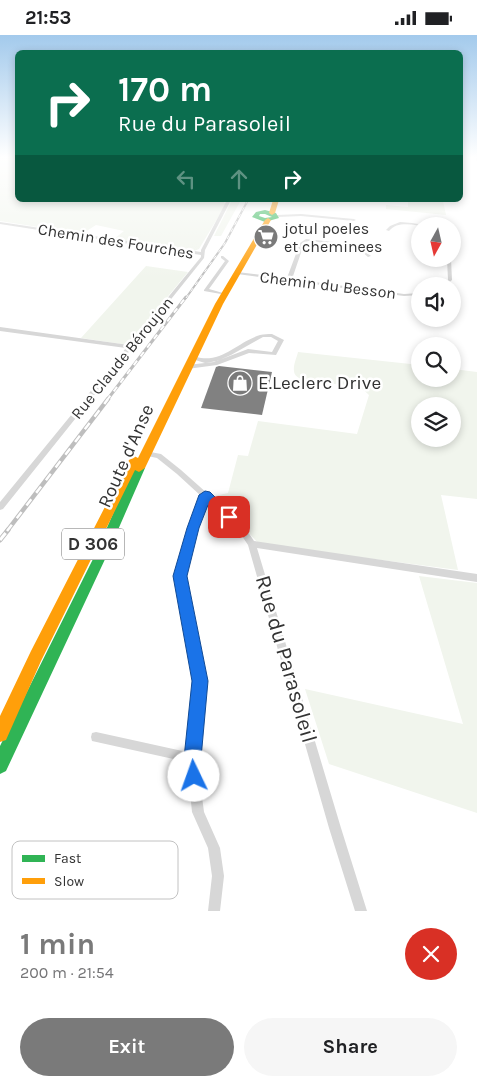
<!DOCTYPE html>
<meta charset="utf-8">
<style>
:root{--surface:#fff;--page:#f6f6f6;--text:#202124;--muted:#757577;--accent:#7a7a7a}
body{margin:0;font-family:Karla,sans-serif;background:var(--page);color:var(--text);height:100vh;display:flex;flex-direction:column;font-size:19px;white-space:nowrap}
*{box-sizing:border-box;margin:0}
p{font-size:16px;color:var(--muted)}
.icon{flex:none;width:28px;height:28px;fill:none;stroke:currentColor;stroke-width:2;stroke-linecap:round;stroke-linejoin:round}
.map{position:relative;height:876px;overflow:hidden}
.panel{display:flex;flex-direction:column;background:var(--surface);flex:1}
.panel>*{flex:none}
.guide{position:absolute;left:15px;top:15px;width:448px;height:152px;border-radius:8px;box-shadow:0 2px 8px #0003;background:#0b6e4f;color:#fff;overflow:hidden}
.needle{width:32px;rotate:188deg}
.tools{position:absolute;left:411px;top:182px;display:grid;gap:10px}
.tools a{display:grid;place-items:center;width:50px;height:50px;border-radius:50%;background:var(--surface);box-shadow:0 2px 8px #0003;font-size:25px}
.pin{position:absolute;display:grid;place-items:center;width:42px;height:42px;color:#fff;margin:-21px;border-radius:10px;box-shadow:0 2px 8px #0006}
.me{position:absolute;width:55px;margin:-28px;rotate:357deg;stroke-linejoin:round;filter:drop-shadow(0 0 4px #0008)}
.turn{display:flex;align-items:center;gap:18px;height:105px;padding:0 20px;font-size:22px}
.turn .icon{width:65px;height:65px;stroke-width:2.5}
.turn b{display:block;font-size:35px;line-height:42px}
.lanes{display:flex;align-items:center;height:48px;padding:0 20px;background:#0003;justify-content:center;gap:25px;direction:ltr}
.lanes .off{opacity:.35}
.round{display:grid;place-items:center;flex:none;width:52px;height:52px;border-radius:26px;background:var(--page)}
.head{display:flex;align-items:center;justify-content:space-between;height:85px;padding:0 20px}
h1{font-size:30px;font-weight:700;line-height:38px;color:var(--accent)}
.action{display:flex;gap:10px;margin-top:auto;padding:10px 20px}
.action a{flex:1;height:58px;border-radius:30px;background:var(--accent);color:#fff;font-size:20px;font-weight:700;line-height:58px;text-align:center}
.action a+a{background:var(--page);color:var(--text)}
.status{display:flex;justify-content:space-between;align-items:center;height:35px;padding:0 25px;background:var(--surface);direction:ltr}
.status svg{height:14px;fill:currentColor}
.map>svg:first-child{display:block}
.green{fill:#f1f5ed;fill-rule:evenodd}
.building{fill:#818181}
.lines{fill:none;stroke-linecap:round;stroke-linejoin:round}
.street{fill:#d7d7d7;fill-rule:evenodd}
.fast{fill:#30b455;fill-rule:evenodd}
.slow{fill:#ff9f0a;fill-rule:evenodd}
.rail-far3-casing{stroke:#bebebe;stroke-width:2}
.rail-far2-casing{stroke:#bebebe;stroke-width:3}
.rail-far1-casing{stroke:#bebebe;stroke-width:4.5}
.rail-casing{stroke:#bebebe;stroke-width:5}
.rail-far3{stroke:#fff;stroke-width:1;stroke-dasharray:4;stroke-linecap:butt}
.rail-far2{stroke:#fff;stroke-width:2;stroke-dasharray:5.5;stroke-linecap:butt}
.rail-far1{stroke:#fff;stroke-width:2.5;stroke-dasharray:8;stroke-linecap:butt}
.rail{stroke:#fff;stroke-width:3;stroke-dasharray:9;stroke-linecap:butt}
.route{fill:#1a73e8;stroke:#114b97}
.labels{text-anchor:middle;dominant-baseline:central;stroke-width:5;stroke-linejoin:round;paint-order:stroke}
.far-poi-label{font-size:16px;fill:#333;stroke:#fff;text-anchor:start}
.far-street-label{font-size:16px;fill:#333;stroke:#fff}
.shield{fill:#fff;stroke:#707070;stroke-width:1}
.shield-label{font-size:18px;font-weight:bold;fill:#333}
.poi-label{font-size:19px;fill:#333;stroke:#fff;text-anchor:start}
.street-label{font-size:19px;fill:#333;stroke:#fff}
.near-street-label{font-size:22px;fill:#333;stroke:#fff}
.key{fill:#fff;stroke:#c2c2c2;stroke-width:1}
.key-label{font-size:14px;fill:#333}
</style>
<div class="status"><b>21:53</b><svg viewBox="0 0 49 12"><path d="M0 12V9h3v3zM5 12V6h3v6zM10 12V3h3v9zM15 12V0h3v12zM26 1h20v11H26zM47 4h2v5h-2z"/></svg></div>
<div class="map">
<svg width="477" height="876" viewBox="0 0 477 876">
<rect width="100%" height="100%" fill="#fff"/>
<!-- green -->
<path class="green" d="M 0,121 L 17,121 L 18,165 L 221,165 L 226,169 L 199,214 L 194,216 L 114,204 L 124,196 L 96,190 L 82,199 L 0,186 Z
M 232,165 L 241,165 L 221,201 L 214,201 Z
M 408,165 L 443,166 L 446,180 L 386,174 L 386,170 L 408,172 Z
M 146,231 L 188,237 L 128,310 L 81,303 Z
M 298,317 L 420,330 L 420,344 L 452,344 L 453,334 L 477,337 L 477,464 L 441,460 L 458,535 L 259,509 L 215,461 L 228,458 L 238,420 L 248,421 L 258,386 L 357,399 L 369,360 C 367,358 363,354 360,353 C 348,346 295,353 294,336 C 293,330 297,322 298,317 ZM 420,371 L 452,371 L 452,404 L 420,404 Z
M 419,541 L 477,548 L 477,778 L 329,729 L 305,654 L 463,689 Z"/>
<!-- building -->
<path class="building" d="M 219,331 L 272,337 L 262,380 L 201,373 L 216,332 Z"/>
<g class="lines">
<!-- street -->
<path class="street" d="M 473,121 L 475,121 L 477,123 L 477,126 Z
M 227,165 L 231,165 L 205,215 L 204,223 L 3,474 L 0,475 L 0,467 L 126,313 L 0,296 L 0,292 L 129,310 L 201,222 L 201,220 L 0,189 L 0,187 L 201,217 L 201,215 Z
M 444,165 L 450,165 L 448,166 Z
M 301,179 L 354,184 L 356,185 L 354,186 L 301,181 L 277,182 L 275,181 L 277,180 Z
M 400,187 L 412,188 L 430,191 C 417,192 399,184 389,196 L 386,195 L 390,191 Z
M 306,204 L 353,209 L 361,212 L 371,221 L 368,222 L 359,214 L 351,211 L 308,206 L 304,209 L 292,244 L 404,259 L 420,258 L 420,260 L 404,261 L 237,239 L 235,238 L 237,237 L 287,243 L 300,208 Z
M 221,221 L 223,221 L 229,226 L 209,254 L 223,258 L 221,259 L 204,256 L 204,255 L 225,226 L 221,223 Z
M 447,224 L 451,224 L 452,245 L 445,251 L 440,251 L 448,245 Z
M 272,299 L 284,305 L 276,320 L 249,318 L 217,330 L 187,334 L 184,332 L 187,330 L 214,327 L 248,314 L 272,317 L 278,306 L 271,302 L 263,302 L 254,307 L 231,320 L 217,326 L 205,328 L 192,324 L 190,319 L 191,318 L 195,318 L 196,322 C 222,329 237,307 260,300 C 264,299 268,299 272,299 Z
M 143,416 L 145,416 L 161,419 L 181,435 L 244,491 L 254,506 L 477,539 L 477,547 L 257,513 L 341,793 L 367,876 L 355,876 L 329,793 L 248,510 L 238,495 L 206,466 L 197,493 L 184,541 L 205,646 L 197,723 L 204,777 L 220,813 L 224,841 L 220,876 L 208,876 L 212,841 L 208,813 L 192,777 L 187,727 L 92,706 L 91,702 L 92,698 L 96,697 L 187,717 L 195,646 L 176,541 L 189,493 L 201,461 L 177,439 L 157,423 L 143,420 L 142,418 Z"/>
<!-- fast -->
<path class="fast" d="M 265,175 L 276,178 L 279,183 L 265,187 L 252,182 L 256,177 ZM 260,179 L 265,179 L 272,182 L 265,183 L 259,181 Z
M 139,429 L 145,433 L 107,520 L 6,736 L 0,739 L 0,711 L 95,520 L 133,433 Z"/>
<!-- slow -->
<path class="slow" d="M 273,165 L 279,165 L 275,178 L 272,180 L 269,178 Z
M 268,183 L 271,185 L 223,269 L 145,433 L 139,437 L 135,435 L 41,626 L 6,705 L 0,707 L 0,681 L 31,616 L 129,425 L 134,421 L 138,423 L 215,269 L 265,185 Z"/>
<defs>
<path id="rail-far3" d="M 186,263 L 225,208 L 248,165"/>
<path id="rail-far2" d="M 107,365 L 186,262"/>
<path id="rail-far1" d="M 7,496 L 108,364"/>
<path id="rail" d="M 0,505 L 8,495"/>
</defs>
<!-- rail-far3 casing -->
<use href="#rail-far3" class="rail-far3-casing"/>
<!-- rail-far2 casing -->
<use href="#rail-far2" class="rail-far2-casing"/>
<!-- rail-far1 casing -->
<use href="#rail-far1" class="rail-far1-casing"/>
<!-- rail casing -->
<use href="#rail" class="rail-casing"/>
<!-- rail-far3 -->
<use href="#rail-far3" class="rail-far3"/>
<!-- rail-far2 -->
<use href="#rail-far2" class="rail-far2"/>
<!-- rail-far1 -->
<use href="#rail-far1" class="rail-far1"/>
<!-- rail -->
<use href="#rail" class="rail"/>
</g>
<!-- sky -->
<linearGradient id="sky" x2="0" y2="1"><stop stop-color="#a3caec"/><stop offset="0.5" stop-color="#fff"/><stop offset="1" stop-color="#fff" stop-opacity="0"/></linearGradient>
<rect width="477" height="244" fill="url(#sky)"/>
<!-- route -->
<path class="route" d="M 205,456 L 210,457 L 235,482 L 233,485 L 225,485 L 208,470 L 199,493 L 187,541 L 208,646 L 201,723 L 203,741 L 201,747 L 194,750 L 188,747 L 184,723 L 192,646 L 173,541 L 187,493 L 199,460 Z"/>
<!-- icons -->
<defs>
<symbol id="supermarket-disc" viewBox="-11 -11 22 22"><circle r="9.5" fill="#7a7a7a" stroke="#fff"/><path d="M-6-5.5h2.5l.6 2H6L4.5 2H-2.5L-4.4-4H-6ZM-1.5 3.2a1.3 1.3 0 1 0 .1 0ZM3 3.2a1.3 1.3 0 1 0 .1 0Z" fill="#fff"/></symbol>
<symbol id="shop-disc" viewBox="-11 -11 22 22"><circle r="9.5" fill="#7a7a7a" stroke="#fff"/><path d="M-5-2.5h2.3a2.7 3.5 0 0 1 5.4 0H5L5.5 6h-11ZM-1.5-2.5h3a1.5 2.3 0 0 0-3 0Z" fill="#fff"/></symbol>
</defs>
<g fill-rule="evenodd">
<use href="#supermarket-disc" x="252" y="188" width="28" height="28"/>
<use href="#shop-disc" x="226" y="334" width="28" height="28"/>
</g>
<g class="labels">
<!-- far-poi labels -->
<g class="far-poi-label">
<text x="284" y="193">jotul poeles<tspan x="284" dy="18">et cheminees</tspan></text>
</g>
<!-- far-street labels -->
<g class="far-street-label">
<text transform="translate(116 206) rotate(9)">Chemin des Fourches</text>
<text transform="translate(328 250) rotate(7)">Chemin du Besson</text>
<text transform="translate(122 323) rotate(-51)">Rue Claude Béroujon</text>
</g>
<!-- shield labels -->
<rect class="shield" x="62" y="493.5" width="62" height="31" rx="4"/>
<g class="shield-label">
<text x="93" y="509">D 306</text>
</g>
<!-- poi labels -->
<g class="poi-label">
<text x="258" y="348">E.Leclerc Drive</text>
</g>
<!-- street labels -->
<g class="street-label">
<text transform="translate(126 421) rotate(-66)">Route d'Anse</text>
</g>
<!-- near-street labels -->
<g class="near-street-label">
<text transform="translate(286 624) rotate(74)">Rue du Parasoleil</text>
</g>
</g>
<!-- legend -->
<rect x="12" y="806" width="166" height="58" rx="8" class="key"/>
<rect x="22" y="820" width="23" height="7" fill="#30b455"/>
<rect x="22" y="843" width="23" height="6" fill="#ff9f0a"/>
<g class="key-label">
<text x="54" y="828">Fast</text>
<text x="54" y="851">Slow</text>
</g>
</svg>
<div class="tools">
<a><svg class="needle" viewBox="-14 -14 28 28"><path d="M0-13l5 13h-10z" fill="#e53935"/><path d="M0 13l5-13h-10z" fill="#757577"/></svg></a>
<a><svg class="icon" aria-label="sound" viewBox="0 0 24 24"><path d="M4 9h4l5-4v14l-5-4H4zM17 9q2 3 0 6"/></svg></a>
<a><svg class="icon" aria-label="search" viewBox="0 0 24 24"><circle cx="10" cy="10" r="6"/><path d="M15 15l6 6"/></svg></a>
<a><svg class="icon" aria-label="layers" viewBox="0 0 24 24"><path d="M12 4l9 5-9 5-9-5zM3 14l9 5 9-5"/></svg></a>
</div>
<div class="pin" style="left:229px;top:482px;background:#d93025"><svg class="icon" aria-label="arrive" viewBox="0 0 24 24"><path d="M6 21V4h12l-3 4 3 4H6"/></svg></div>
<svg class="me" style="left:194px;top:741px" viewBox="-20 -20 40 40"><circle r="19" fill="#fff"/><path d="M0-13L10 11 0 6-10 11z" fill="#1a73e8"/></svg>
<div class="guide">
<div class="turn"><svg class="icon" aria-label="right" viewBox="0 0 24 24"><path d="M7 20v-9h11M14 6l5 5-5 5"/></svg><div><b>170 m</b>Rue du Parasoleil</div></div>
<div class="lanes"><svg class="icon off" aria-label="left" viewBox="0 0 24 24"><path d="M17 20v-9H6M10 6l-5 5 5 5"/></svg><svg class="icon off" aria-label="ahead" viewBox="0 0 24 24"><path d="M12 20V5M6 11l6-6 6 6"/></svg><svg class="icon" aria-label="right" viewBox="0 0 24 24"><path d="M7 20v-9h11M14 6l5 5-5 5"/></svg></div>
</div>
</div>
<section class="panel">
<div class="head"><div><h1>1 min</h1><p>200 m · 21:54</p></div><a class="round" style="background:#d93025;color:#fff"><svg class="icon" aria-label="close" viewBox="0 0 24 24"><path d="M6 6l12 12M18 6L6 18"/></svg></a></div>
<div class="action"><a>Exit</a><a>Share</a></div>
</section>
